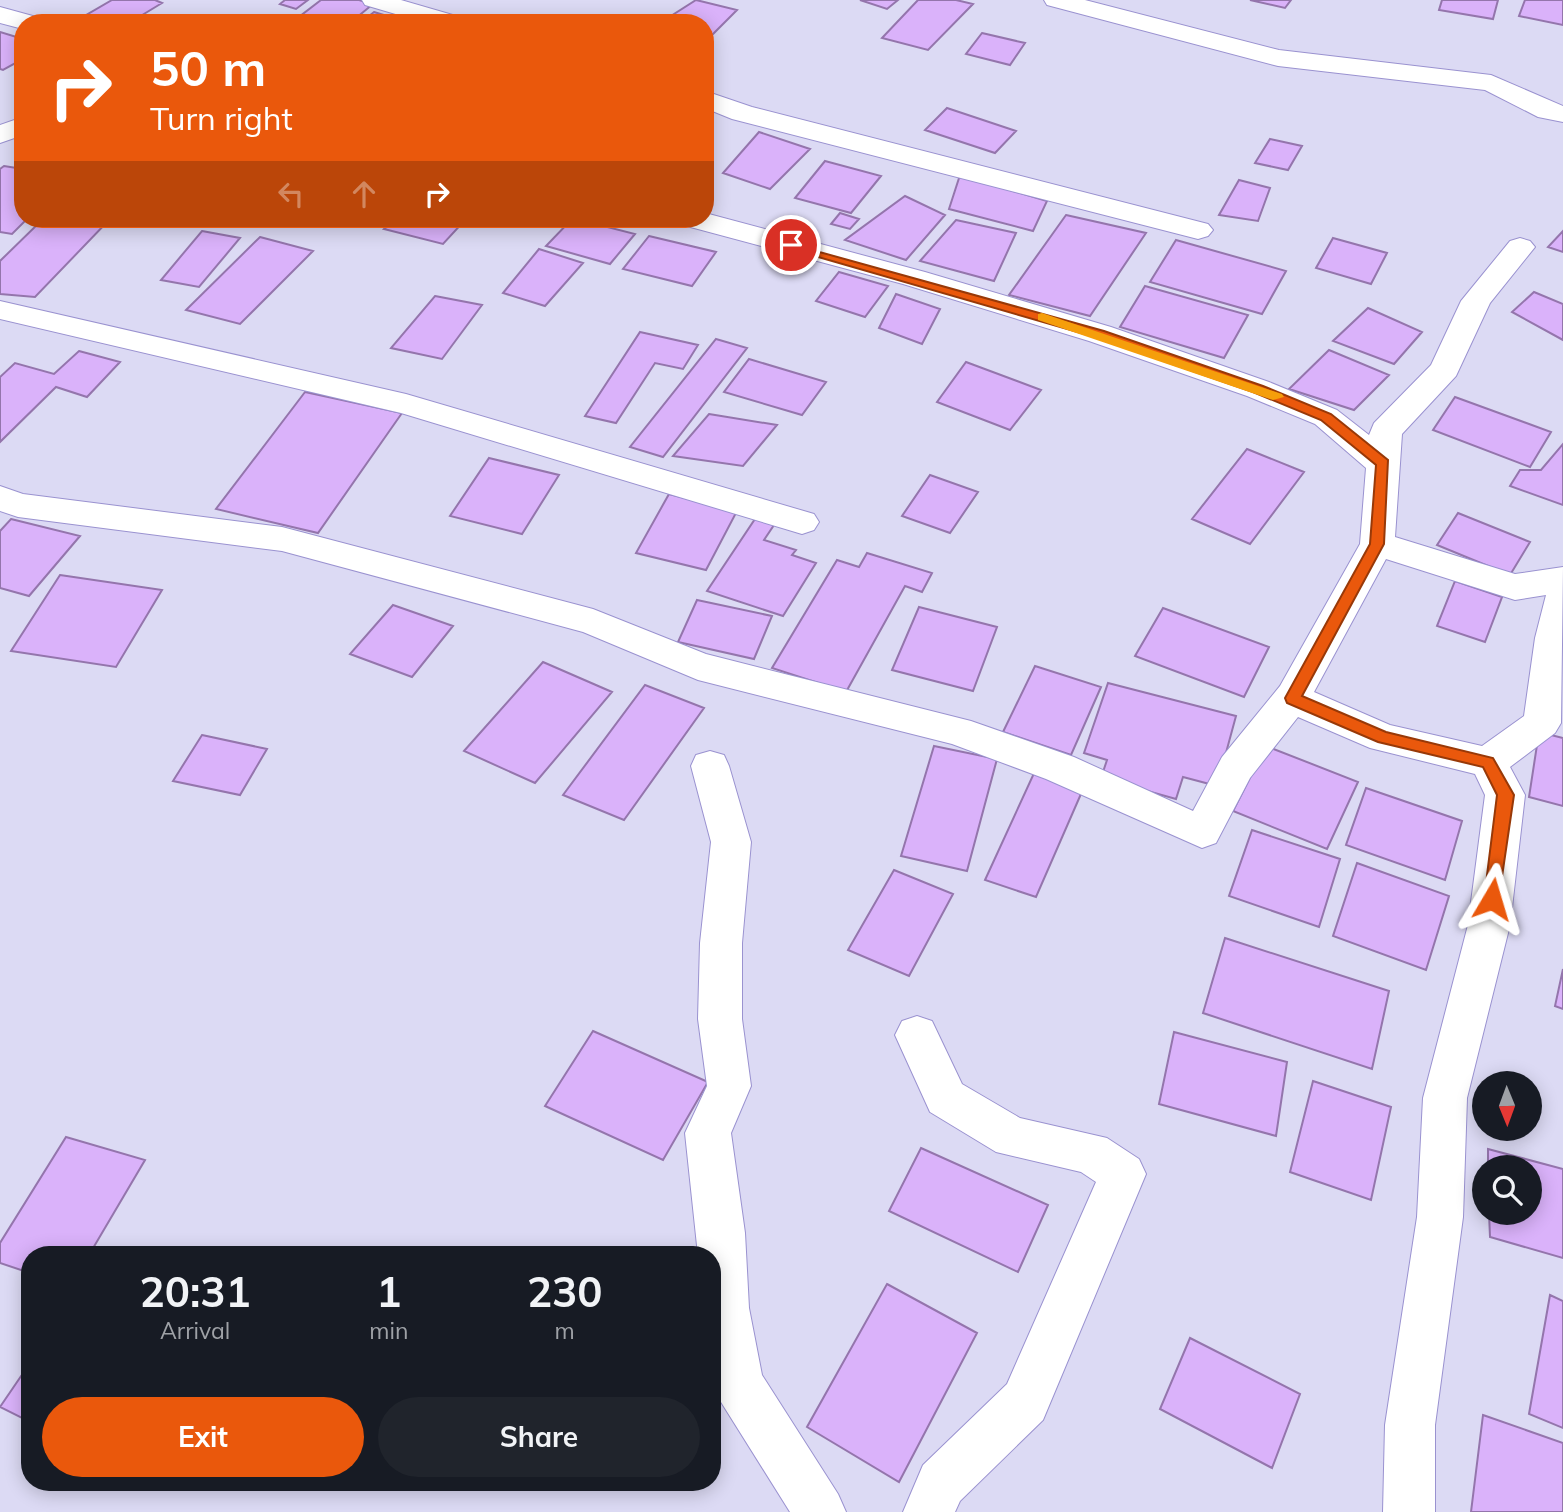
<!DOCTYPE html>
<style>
:root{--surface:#171b24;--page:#20242c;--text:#f1f3f6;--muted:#9ea1a6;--accent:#ea580c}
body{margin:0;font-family:Mulish,sans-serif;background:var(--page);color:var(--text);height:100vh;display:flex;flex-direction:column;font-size:26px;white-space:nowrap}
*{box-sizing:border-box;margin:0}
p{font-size:23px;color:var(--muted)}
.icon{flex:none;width:38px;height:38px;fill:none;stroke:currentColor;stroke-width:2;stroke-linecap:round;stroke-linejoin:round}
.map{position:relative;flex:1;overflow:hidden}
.sheet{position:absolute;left:21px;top:1246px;width:700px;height:245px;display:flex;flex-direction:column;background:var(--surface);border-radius:28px;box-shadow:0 4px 18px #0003}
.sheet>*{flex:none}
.guide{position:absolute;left:14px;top:14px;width:700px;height:214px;border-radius:28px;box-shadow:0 4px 18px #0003;background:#ea580c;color:#fff;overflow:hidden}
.needle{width:46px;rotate:179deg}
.buttons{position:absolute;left:1472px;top:1071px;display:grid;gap:14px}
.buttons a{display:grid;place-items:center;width:70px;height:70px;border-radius:50%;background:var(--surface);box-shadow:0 4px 18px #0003;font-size:35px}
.pin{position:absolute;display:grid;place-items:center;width:60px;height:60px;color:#fff;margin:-30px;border:4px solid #fff;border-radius:50%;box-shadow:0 2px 7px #0007}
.me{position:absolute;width:77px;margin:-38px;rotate:7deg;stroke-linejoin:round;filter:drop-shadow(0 0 5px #0008)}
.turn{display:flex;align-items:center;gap:24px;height:147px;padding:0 21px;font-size:32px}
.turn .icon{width:91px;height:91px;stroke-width:2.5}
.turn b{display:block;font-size:49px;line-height:60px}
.lanes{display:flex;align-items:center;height:66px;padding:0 21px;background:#0003;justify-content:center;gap:35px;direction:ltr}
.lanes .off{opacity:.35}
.eta{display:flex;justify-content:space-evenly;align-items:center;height:119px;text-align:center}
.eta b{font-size:42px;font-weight:700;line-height:49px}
.primary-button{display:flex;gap:14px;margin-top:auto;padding:14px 21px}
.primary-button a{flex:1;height:80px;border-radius:42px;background:var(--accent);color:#fff;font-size:28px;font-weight:700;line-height:80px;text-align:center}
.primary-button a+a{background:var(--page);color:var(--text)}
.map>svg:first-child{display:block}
.building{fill:#dab2fa;stroke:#9475ac;stroke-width:2}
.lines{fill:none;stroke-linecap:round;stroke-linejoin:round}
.street-casing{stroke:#9a92d0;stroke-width:2}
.street{fill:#fff;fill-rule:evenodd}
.route{fill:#ea580c;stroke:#983908;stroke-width:2}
.slow{fill:#f59e0b}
</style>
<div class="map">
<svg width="1563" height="1512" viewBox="0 0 1563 1512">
<rect width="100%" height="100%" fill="#dcdaf4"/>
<!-- building -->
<path class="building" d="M 112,0 L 155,0 L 162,3 L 129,23 L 76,21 Z
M 285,0 L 308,0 L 296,9 L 280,4 Z
M 321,0 L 359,0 L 373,4 L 350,23 L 295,20 Z
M 696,0 L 737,10 L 711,36 L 705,34 L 705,23 L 660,23 Z
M 860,0 L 898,0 L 887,9 Z
M 918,0 L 956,0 L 973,4 L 928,50 L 882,38 Z
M 1250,0 L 1291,0 L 1285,8 Z
M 1442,0 L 1498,0 L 1493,19 L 1439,10 Z
M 1525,0 L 1563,0 L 1563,25 L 1519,16 Z
M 374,12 L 410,23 L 360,23 Z
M 0,32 L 23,39 L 23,59 L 3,70 L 0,69 Z
M 982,33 L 1025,43 L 1010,65 L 966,54 Z
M 947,108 L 1016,131 L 995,153 L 925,130 Z
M 759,132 L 810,149 L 770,189 L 723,173 Z
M 1270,139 L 1302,146 L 1288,170 L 1255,163 Z
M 825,161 L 881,176 L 851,213 L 795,198 Z
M 4,166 L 23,169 L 23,219 L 27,219 L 12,234 L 0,232 L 0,169 Z
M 960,175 L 1047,201 L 1033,231 L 949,209 Z
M 1239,180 L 1270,188 L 1258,221 L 1219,215 Z
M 905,196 L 945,215 L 906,260 L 845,240 Z
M 840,213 L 859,219 L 850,229 L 831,224 Z
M 1066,215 L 1146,233 L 1090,316 L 1009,295 Z
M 43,219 L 110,219 L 35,297 L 0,294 L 0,261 Z
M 396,219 L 466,219 L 443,244 L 384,229 Z
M 572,219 L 576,219 L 635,234 L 610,264 L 546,246 Z
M 956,220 L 1016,233 L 994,281 L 920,261 Z
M 202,231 L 240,238 L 199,287 L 161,280 Z
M 1563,231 L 1563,252 L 1548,247 Z
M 649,236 L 716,252 L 692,286 L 623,269 Z
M 260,237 L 313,251 L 240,324 L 186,310 Z
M 1333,238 L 1387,253 L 1371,284 L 1316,268 Z
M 1176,240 L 1286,271 L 1262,314 L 1150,282 Z
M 539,249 L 583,263 L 545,306 L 503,293 Z
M 839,272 L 888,286 L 865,317 L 816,301 Z
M 1145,286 L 1248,315 L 1224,358 L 1120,327 Z
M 1534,292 L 1563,304 L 1563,340 L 1512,312 Z
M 896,294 L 940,309 L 922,344 L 879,328 Z
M 435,296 L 482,305 L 442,359 L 391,348 Z
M 1368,308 L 1422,332 L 1394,364 L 1333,341 Z
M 640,332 L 698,345 L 683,369 L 655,363 L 616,423 L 585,416 Z
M 716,339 L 747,348 L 663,457 L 630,447 Z
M 1329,350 L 1389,375 L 1354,410 L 1289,389 Z
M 79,351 L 120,362 L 87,397 L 56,387 L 0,442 L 0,377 L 15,363 L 54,374 Z
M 749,359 L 826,382 L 802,415 L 724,392 Z
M 966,362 L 1041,390 L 1010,430 L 937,402 Z
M 305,392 L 402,413 L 318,533 L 216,509 Z
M 1455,397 L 1551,432 L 1530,467 L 1433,430 Z
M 709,414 L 777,425 L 743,466 L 673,456 Z
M 1563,444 L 1563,505 L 1510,486 L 1520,470 L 1541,470 Z
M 1247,449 L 1304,472 L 1250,544 L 1192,519 Z
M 489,458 L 559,475 L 522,534 L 450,516 Z
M 930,475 L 978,492 L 950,533 L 902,516 Z
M 669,494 L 737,511 L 706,570 L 636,553 Z
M 1458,513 L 1530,542 L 1510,575 L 1437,545 Z
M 757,516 L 776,522 L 764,540 L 796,550 L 792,555 L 816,563 L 783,616 L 707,591 Z
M 11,519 L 80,536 L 29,596 L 0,588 L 0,531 Z
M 867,553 L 932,573 L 922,592 L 905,586 L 846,692 L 772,668 L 837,560 L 859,567 Z
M 60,575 L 162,590 L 116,667 L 11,651 Z
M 1455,581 L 1502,597 L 1485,642 L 1437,626 Z
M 697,600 L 772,616 L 754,659 L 678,642 Z
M 393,605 L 453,626 L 412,677 L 350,654 Z
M 919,607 L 997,627 L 973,691 L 892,670 Z
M 1163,608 L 1269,647 L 1244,697 L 1135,656 Z
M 543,662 L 612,692 L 535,783 L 464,751 Z
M 1035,666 L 1101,687 L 1071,755 L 1003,732 Z
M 1108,683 L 1236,716 L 1217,786 L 1183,777 L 1176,799 L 1101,778 L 1107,760 L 1084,753 Z
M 645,685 L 704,708 L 624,820 L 563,795 Z
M 1539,732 L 1563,738 L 1563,806 L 1529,797 Z
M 202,735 L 267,749 L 240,795 L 173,781 Z
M 934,746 L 997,759 L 967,871 L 901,856 Z
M 1266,746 L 1358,782 L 1327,849 L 1233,811 Z
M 1035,771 L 1084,787 L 1036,897 L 985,880 Z
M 1366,788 L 1462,821 L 1445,880 L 1346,845 Z
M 1252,830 L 1340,859 L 1319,927 L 1229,896 Z
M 1357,863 L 1449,896 L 1426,970 L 1333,936 Z
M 894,870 L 953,894 L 909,976 L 848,950 Z
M 1225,938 L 1389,991 L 1372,1069 L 1203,1013 Z
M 1563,969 L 1563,1009 L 1555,1006 Z
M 593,1031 L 708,1082 L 663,1160 L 545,1106 Z
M 1174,1032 L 1287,1062 L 1276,1136 L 1159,1104 Z
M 1313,1081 L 1391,1107 L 1371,1200 L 1290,1172 Z
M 66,1137 L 145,1160 L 89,1255 L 30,1255 L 30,1273 L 0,1263 L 0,1243 Z
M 921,1148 L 1048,1205 L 1018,1272 L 889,1211 Z
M 1488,1149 L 1563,1169 L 1563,1258 L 1490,1237 L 1489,1213 L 1530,1213 L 1530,1167 L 1488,1167 Z
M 887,1284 L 977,1333 L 899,1482 L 807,1427 Z
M 1550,1295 L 1563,1301 L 1563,1428 L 1529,1414 Z
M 1190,1338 L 1300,1394 L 1272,1468 L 1160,1409 Z
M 30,1363 L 30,1422 L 0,1407 Z
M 1483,1415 L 1563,1443 L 1563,1512 L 1471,1512 Z"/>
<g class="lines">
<defs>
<path id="street" d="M 362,0 L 401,0 L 463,18 L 466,23 L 426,23 L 365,5 Z
M 1044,0 L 1085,0 L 1279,50 L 1491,75 L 1563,106 L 1563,122 L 1538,117 L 1485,90 L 1278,66 L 1047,5 Z
M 0,7 L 40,18 L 43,23 L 23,23 L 23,29 L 0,23 Z
M 705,91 L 752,107 L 1208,224 L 1213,230 L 1208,236 L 1198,239 L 732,119 L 705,108 Z
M 23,117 L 23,135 L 0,143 L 0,125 Z
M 705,213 L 925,272 L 1111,327 L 1269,382 L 1337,410 L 1369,435 L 1374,423 L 1431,365 L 1461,301 L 1510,241 L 1520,238 L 1530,241 L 1535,247 L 1490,303 L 1456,376 L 1402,434 L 1395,537 L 1515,574 L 1563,567 L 1561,723 L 1555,733 L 1510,767 L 1525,795 L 1510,925 L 1467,1098 L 1463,1217 L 1435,1425 L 1435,1512 L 1383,1512 L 1385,1425 L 1417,1217 L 1423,1098 L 1468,925 L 1485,795 L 1475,774 L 1370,748 L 1298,717 L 1250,778 L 1216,843 L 1202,848 L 1046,779 L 952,744 L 698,680 L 583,632 L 282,551 L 18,517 L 0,511 L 0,486 L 23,494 L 282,527 L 593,609 L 706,654 L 971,721 L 1074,757 L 1193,811 L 1222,757 L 1280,686 L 1360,544 L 1366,468 L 1315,424 L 1247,396 L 1089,341 L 903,284 L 683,225 L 679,219 L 705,219 ZM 1386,559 L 1515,600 L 1546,595 L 1535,638 L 1524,716 L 1482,746 L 1390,725 L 1314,692 Z
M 0,301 L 406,394 L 814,514 L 819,522 L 814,530 L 802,534 L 401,413 L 0,319 Z
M 710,751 L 724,755 L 729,766 L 751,842 L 742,943 L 742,1019 L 751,1086 L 731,1133 L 745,1233 L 749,1308 L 762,1375 L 838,1494 L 846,1512 L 790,1512 L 721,1402 L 714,1384 L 712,1255 L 698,1255 L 685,1133 L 707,1086 L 698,1019 L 700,943 L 711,842 L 691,766 L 696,755 Z
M 917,1016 L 932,1021 L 962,1084 L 1020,1118 L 1107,1138 L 1139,1159 L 1146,1174 L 1043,1420 L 960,1501 L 955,1512 L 903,1512 L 923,1465 L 1007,1384 L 1096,1182 L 1081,1172 L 996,1152 L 930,1112 L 895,1035 L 902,1021 Z"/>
</defs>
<!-- street casing -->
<use href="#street" class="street-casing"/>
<!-- street -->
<use href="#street" class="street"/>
</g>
<!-- route -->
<path class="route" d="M 787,243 L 1104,331 L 1263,386 L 1331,414 L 1388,460 L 1384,544 L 1302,696 L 1386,732 L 1493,758 L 1514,795 L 1498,904 L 1486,904 L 1484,899 L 1497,795 L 1483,767 L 1378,742 L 1287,703 L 1285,698 L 1370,544 L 1376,465 L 1321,420 L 1253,392 L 1095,337 L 787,248 Z"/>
<!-- slow -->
<path class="slow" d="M 1042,313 L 1282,394 L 1284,397 L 1273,400 L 1038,320 L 1038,314 Z"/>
</svg>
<div class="buttons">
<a><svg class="needle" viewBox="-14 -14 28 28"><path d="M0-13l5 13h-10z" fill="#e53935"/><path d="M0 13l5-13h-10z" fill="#9ea1a6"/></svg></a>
<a><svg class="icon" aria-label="search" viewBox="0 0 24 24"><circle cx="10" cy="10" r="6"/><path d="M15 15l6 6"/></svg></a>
</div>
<div class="pin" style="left:791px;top:245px;background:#d93025"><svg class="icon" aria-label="arrive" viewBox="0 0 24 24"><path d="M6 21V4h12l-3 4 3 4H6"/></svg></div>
<svg class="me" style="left:1492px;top:899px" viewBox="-20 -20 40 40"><path d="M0-17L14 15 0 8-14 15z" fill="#ea580c" stroke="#fff" stroke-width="4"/></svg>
<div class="guide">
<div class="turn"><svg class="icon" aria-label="right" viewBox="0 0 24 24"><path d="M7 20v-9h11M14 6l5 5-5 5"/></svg><div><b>50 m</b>Turn right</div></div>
<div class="lanes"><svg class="icon off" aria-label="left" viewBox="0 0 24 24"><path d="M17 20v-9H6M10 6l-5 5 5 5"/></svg><svg class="icon off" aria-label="ahead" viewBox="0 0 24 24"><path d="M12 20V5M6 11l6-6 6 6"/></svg><svg class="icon" aria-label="right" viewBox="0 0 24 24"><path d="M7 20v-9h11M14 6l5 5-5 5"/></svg></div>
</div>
<section class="sheet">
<div class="eta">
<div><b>20:31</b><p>Arrival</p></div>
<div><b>1</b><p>min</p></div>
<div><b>230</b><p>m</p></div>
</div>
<div class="primary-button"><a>Exit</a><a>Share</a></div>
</section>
</div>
